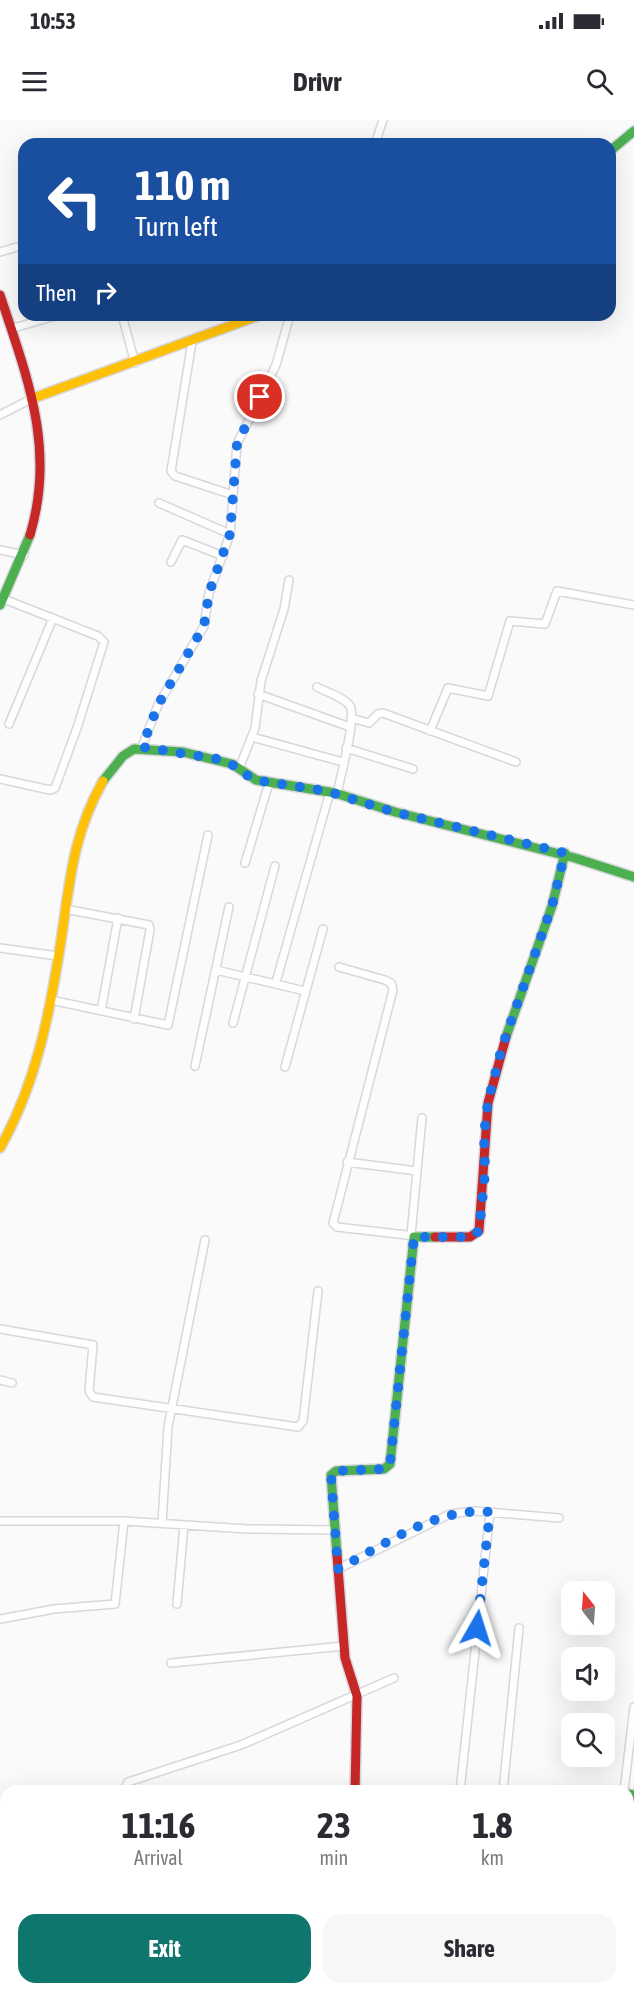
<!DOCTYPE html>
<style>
:root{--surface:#fff;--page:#f7f7f7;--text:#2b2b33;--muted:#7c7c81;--accent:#0f766e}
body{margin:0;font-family:"Asap Condensed",sans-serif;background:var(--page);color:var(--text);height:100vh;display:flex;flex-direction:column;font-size:22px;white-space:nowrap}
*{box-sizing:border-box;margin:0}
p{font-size:20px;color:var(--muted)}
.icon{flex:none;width:33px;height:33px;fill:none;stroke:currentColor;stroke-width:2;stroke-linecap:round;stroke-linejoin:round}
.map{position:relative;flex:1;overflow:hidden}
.details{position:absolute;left:0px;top:1665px;width:634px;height:210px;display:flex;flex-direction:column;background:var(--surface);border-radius:18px 18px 0 0;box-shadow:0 6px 24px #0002}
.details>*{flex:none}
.hud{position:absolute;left:18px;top:18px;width:598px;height:183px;border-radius:18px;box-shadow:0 6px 24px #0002;background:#1a4fa0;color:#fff;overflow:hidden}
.needle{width:39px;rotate:343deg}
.controls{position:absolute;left:561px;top:1461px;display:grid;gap:12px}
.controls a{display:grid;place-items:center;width:54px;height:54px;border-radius:12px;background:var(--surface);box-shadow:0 6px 24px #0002;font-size:30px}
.pin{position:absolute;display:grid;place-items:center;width:51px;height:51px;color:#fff;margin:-26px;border:3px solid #fff;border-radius:50%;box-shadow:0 2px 6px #0007}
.me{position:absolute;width:66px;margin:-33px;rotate:6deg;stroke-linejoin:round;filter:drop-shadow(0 0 4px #0008)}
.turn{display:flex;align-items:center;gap:21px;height:126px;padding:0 18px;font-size:27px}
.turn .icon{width:78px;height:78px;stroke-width:2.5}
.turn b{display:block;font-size:42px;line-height:51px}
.then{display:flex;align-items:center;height:57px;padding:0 18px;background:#0003;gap:12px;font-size:22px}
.eta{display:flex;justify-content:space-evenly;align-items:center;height:102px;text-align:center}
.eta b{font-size:36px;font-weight:700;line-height:42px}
.button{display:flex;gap:12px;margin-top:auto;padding:12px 18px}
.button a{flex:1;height:69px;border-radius:18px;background:var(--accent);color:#fff;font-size:24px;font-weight:700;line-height:69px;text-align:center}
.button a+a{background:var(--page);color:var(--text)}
.status{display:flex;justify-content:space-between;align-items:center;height:42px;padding:0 30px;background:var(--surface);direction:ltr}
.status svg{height:16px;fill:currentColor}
header{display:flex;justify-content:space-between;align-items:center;height:78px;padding:0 18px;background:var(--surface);font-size:27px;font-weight:700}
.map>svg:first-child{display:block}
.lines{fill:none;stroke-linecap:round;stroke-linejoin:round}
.street-casing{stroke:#d7d7dd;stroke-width:10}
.fast-casing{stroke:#d7d7dd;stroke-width:12}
.slow-casing{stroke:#d7d7dd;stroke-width:12}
.jam-casing{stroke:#d7d7dd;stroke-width:12}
.street{stroke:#fefefe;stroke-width:7}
.fast{stroke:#4caf50;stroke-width:9}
.slow{stroke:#ffc107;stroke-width:9}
.jam{stroke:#c62828;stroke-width:9}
.route{stroke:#1a73e8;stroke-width:10;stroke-dasharray:0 18}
</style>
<div class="status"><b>10:53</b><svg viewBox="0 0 49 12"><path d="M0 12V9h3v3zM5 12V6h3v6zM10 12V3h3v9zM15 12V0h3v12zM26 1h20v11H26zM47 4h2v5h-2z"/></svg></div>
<header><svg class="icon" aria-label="menu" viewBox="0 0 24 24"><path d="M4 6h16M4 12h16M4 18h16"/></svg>Drivr<svg class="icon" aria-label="search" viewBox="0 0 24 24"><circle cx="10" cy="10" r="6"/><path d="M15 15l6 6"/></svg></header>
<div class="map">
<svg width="634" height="1875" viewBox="0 0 634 1875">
<rect width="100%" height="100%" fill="#fafafa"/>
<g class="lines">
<defs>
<path id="street" d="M 375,24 L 383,0
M 0,132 L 24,125
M 122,195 L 135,243
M 10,209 L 59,195
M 192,222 L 171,351 L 175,356 L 233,375
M 0,295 L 31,279
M 159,383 L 230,414
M 0,430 L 24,435
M 171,442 L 182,420 L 223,436
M 317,567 C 326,572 344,577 350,586 C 357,598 340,658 337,674
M 258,574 L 350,607
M 351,598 L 369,603 L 378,594 L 383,593 L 516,642
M 9,604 L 53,498
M 430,611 L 448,568 L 488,576 L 510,501 L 545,504 L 557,471 L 634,485
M 252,617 L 343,642
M 142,627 L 158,585 L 204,506 L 209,473 L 230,414 L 237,324 L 276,245 L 290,195
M 346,628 L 413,649
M 239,649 L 255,608 L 261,561 L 284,489 L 289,460
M 0,659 L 50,670 L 55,668 L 77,608 L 104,522 L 98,516 L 1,478
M 245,743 L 269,663
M 65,789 L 149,805 L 150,810 L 134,899
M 0,828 L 58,836
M 339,847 L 385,860 L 391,863 L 393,870 L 333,1103 L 337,1107 L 415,1116
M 216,850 L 305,871
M 276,862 L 330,672
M 51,880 L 168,905 L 208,715
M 101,891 L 118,798
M 233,903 L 275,746
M 195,946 L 229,787
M 285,947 L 323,809
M 347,1042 L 417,1051
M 411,1115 L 422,998
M 0,1209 L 93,1225 L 89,1271 L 93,1277 L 298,1307 L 303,1301 L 318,1171
M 0,1260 L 12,1263
M 0,1401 L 124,1401 L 247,1409 L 335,1410
M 162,1403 L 168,1307 L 205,1120
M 338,1449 L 450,1394 L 475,1391 L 559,1398
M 177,1484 L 184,1405
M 0,1499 L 54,1489 L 115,1484 L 124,1401
M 171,1543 L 344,1526
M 124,1671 L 128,1662 L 241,1625 L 394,1558
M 460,1671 L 490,1392
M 503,1671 L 519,1508
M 624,1671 L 634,1587
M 0,1856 L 6,1858
M 31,1869 L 44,1875
M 363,1869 L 385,1875
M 508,1875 L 509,1869"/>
<path id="fast" d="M 610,31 L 634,11
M 0,485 L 30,415
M 103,661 L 123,636 L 134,629 L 183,632 L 232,644 L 256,660 L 335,673 L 395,692 L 575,738 L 634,757
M 506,917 L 552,786 L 565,733
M 337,1435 L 331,1355 L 336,1351 L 384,1349 L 390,1344 L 414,1117 L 435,1117
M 628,1674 L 634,1675
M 0,1778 L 6,1778
M 628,1862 L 634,1859"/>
<path id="slow" d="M 31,279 L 260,195
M 0,1028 C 35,966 49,898 60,827 C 70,765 71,718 103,661
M 0,1792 L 6,1791
M 606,1875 L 616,1869"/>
<path id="jam" d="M 0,175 C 27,257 56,328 30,415
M 435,1117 L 470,1117 L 479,1111 L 488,983 L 506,917
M 337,1435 L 345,1538 L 357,1576 L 355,1671
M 628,1682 L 634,1682"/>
</defs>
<!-- street casing -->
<use href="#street" class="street-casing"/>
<!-- fast casing -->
<use href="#fast" class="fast-casing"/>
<!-- slow casing -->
<use href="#slow" class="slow-casing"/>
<!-- jam casing -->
<use href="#jam" class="jam-casing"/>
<!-- street -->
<use href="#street" class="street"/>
<!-- fast -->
<use href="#fast" class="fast"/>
<!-- slow -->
<use href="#slow" class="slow"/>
<!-- jam -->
<use href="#jam" class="jam"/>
</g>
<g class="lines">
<!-- route -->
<path class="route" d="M 260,277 L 237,324 L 230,414 L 209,473 L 204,506 L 158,585 L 142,627 L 217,639 L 235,646 L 244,654 L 261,661 L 326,671 L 394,692 L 565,733 L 552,786 L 502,927 L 488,982 L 484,1014 L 485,1054 L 479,1111 L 470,1117 L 414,1117 L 390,1344 L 384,1349 L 336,1351 L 331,1355 L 338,1449 C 385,1425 435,1387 490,1392 L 477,1508"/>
</g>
</svg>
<div class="controls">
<a><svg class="needle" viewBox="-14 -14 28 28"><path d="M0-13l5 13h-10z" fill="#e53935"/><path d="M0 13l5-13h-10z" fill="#7c7c81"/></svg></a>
<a><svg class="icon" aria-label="sound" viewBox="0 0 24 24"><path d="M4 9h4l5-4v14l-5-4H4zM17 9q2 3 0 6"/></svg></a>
<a><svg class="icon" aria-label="search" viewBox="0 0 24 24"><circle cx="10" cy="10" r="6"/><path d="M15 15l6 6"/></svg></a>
</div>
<div class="pin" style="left:260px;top:277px;background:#d93025"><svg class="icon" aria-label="arrive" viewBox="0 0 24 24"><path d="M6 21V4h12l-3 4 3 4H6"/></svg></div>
<svg class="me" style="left:477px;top:1508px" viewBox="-20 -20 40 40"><path d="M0-17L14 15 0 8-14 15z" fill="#1a73e8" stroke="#fff" stroke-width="4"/></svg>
<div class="hud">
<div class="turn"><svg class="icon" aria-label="left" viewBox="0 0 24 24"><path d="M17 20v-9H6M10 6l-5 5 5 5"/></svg><div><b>110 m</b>Turn left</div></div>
<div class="then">Then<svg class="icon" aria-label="right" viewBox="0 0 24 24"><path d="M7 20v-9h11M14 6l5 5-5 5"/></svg></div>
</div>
<section class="details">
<div class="eta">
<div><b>11:16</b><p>Arrival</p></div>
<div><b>23</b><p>min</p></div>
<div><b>1.8</b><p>km</p></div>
</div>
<div class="button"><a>Exit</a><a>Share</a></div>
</section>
</div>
